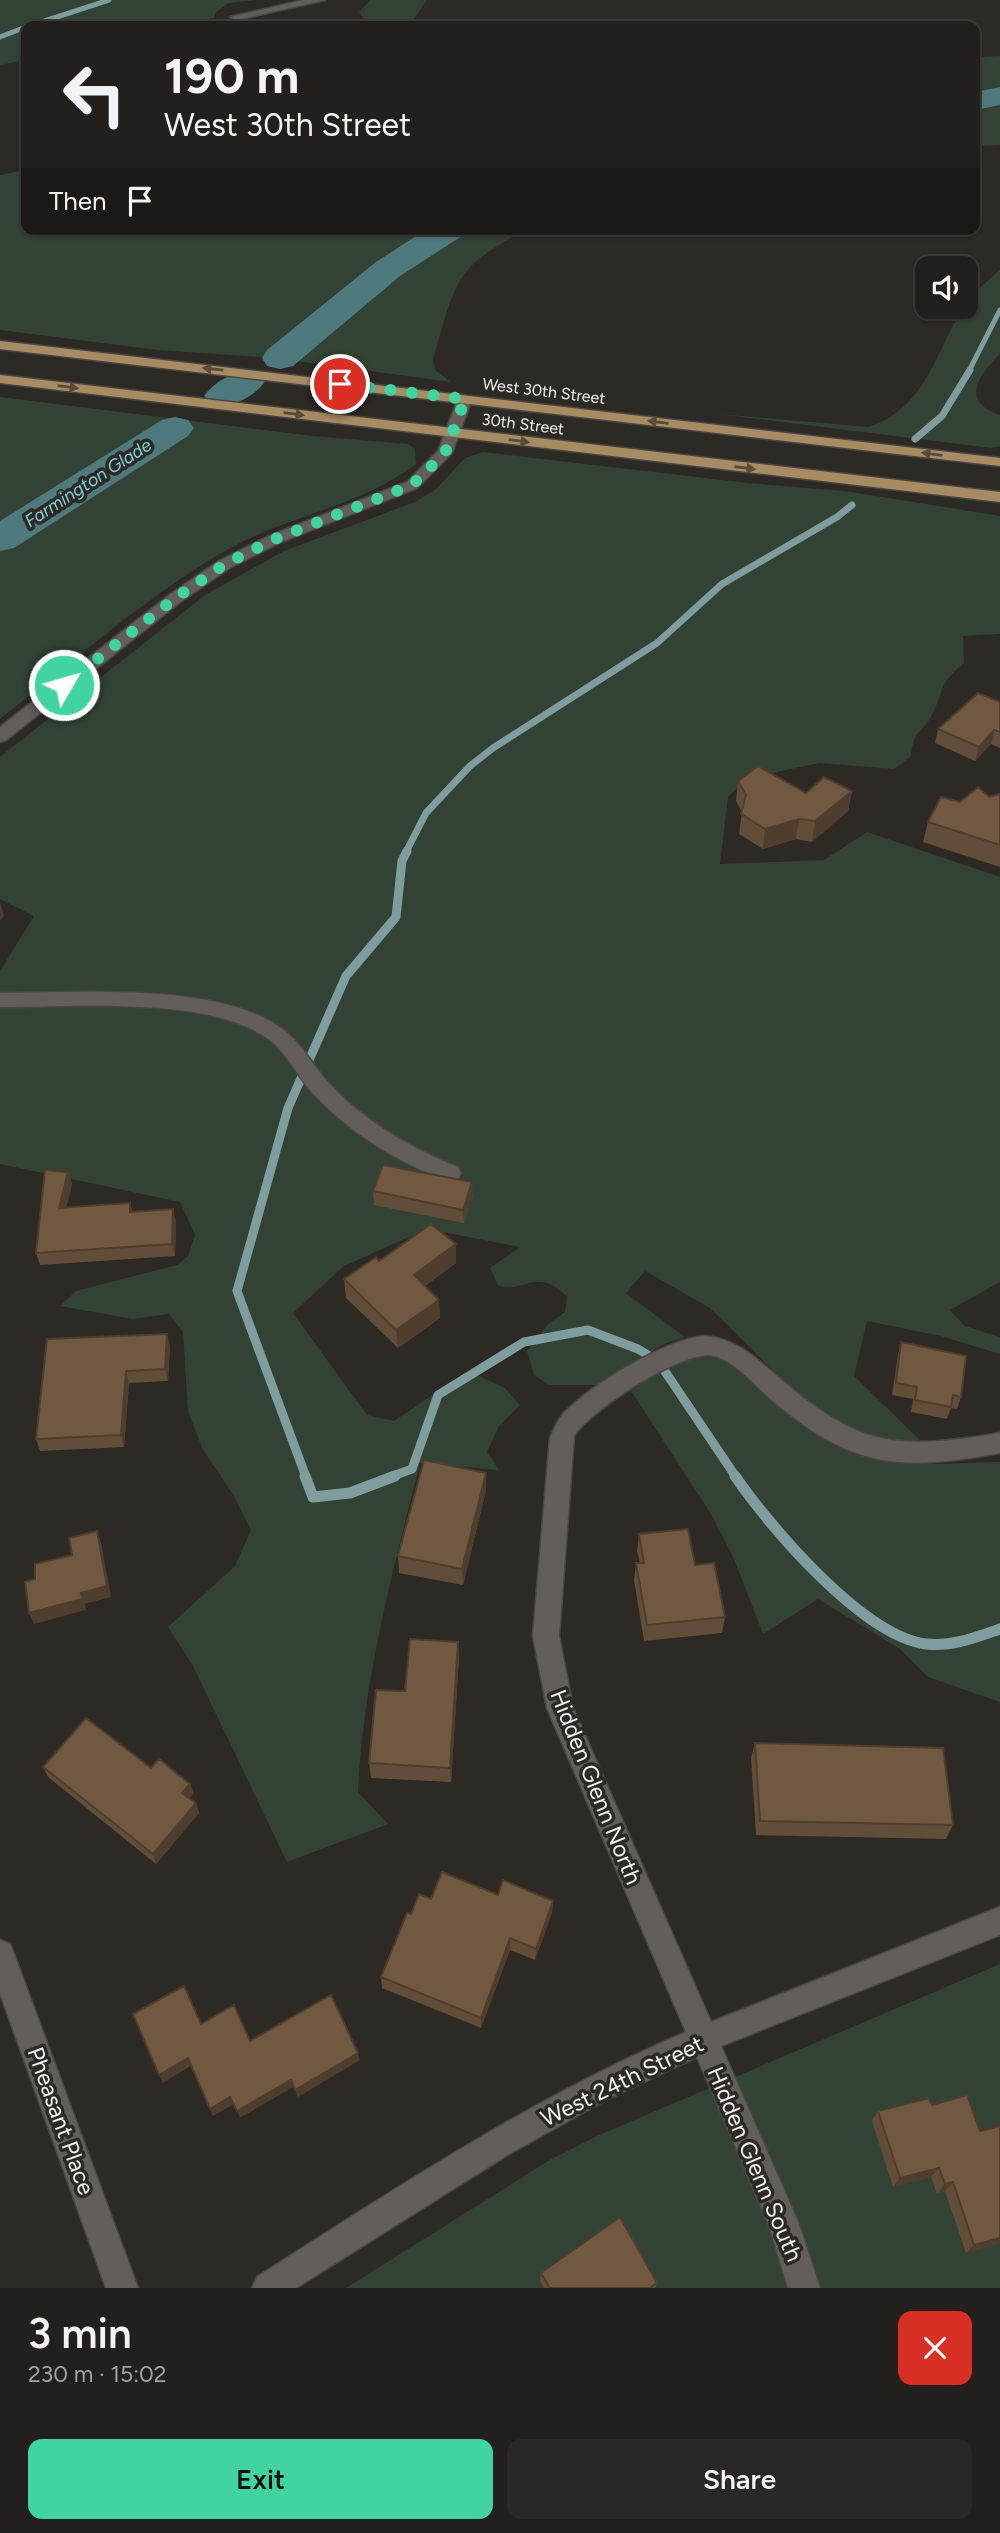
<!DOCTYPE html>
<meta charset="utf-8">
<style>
:root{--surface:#221f1c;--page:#2a2725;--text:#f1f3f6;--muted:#a2a2a3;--line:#3f3d3b;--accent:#42d4a0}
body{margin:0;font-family:Figtree,sans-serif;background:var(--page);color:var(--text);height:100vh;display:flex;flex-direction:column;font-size:26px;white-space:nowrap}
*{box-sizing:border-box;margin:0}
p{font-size:23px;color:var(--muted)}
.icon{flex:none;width:38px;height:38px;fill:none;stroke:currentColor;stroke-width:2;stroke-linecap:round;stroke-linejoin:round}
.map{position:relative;height:2288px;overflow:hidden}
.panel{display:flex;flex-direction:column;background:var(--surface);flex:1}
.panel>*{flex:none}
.hud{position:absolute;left:21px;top:21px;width:959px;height:214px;border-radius:14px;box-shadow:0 2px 5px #0004,0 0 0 2px var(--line);background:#221f1c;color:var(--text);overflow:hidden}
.fabs{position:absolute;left:915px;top:256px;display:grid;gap:14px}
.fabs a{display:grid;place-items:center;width:63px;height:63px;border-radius:14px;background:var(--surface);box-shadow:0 2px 5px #0004,0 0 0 2px var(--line);font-size:35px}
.pin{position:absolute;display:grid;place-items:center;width:60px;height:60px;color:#fff;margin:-30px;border:4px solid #fff;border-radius:50%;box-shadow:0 2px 7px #0007}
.me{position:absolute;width:77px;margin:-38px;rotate:52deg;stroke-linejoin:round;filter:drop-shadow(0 0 5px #0008)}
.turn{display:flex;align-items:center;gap:24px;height:147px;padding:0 28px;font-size:32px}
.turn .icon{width:91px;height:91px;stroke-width:2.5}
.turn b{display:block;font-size:49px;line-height:60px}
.then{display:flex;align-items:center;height:66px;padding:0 28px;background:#0003;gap:14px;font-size:26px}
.round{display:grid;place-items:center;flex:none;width:74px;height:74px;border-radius:14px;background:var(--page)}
.summary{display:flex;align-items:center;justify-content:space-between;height:119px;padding:0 28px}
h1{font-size:42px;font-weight:600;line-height:52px}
.button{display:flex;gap:14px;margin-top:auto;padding:14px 28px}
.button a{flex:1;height:80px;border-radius:14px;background:var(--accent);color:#111;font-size:28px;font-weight:600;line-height:80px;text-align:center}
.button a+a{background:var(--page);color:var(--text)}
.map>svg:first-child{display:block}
.green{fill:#324335}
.sand{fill:#393110}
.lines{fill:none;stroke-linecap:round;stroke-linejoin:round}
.stream-far3{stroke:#7f9c9e;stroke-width:5}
.stream-far2{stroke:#7f9c9e;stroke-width:7}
.stream-far1{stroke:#7f9c9e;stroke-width:9}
.stream{stroke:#7f9c9e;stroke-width:11}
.river{fill:#4e797d;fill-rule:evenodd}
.minor-casing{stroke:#4a4743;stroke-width:3}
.major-casing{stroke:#4a4743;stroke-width:3}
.minor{fill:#635e5a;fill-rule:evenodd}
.major{fill:#a78b62;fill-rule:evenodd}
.wall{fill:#614d38}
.shaded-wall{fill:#4f3e2e}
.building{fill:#715941;stroke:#4f3e2e;stroke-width:2}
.oneway{fill:#584b3a}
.route{stroke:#42d4a0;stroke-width:12;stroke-dasharray:0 21.6}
.labels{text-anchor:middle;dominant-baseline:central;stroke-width:7;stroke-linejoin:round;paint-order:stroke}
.far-street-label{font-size:16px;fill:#f1eeec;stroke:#2d2925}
.far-water-label{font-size:18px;font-style:italic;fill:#80cfd6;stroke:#2d2925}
.near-street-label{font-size:23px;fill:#f1eeec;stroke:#2d2925}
</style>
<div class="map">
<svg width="1000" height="2288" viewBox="0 0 1000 2288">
<rect width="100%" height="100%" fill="#2d2925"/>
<!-- green -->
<path class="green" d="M 0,0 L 257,0 L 229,3 L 216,12 L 214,18 L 164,26 L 26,26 L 26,60 L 0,65 Z
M 370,0 L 427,0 L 409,26 L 369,26 L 359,12 Z
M 1000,56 L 1000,90 L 975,97 L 975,57 Z
M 1000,100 L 1000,145 L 975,146 L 975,105 Z
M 26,170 L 26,229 L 437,229 L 371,276 L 283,347 L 275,358 L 157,350 L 0,330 L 0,175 Z
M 463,229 L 524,229 C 506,242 480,254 466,272 C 448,295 442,331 433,359 L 435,370 L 451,382 L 288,360 L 392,273 Z
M 1000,270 L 1000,354 C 979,375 959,401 1000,415 L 1000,446 L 991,448 L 718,414 L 869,427 C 931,405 934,348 969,300 C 978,289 989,279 1000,270 Z
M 0,397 L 313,436 L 408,444 L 415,449 L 416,464 C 360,507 288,515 227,550 C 146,596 74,661 0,719 L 0,547 L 163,442 L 26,512 L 0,530 Z
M 483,452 L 748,483 L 845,491 L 1000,516 L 1000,634 L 963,636 L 964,663 C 938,685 946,685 933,713 C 923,734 914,727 911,756 L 894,769 L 819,763 L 747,778 L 728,797 L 720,864 L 824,860 L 867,832 L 1000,877 L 1000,1282 L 950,1310 L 965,1326 L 1000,1337 L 1000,1354 L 941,1336 L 867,1321 L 854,1376 L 920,1440 L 895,1444 L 866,1437 L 811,1408 L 710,1308 L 645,1271 L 626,1293 L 685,1337 L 664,1344 L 596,1385 L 549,1385 L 534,1375 L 527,1351 L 548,1324 L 565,1312 L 567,1297 C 537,1265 523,1295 498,1285 L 490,1268 L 520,1247 L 427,1229 L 344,1266 L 293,1313 L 367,1415 L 394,1421 L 468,1371 L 505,1388 L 520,1405 L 499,1426 L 487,1452 L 499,1470 L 420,1463 C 393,1571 363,1680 358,1792 L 388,1824 L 287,1862 L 193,1666 L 168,1627 L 235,1566 L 251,1530 L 234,1496 L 203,1450 L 188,1411 L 183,1332 L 169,1314 L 133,1319 L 60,1306 L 76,1291 L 177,1265 L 188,1256 L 195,1235 L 180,1202 L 0,1164 L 0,971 L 34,916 L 0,899 L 0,757 L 205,595 L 284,551 L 415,502 L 436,489 L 465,458 Z
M 716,1352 C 753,1377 782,1411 819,1436 C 872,1473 938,1463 1000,1462 L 1000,1702 L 928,1677 L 900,1649 L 818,1599 L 763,1634 L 734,1559 L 711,1514 L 631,1391 L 683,1356 Z
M 1000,1964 L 1000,2288 L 346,2288 L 548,2161 L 597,2136 Z"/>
<!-- sand -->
<path class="sand" d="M 437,229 L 463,229 L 392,273 L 288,360 L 275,358 L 283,347 L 371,276 Z
M 175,428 L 172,435 L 163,442 L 0,547 L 0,530 L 139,442 Z"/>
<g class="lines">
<!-- stream-far3 -->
<path class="stream-far3" d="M 29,26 L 109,0
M 0,37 L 26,27
M 969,371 L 1000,310"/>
<!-- stream-far2 -->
<path class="stream-far2" d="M 915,439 L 942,416 L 970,370
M 406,852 L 426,813 L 470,766 L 493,748 L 657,643 L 722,584 L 837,517 L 852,505"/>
<!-- stream-far1 -->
<path class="stream-far1" d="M 306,1477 L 237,1291 L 288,1108 L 346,976 L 396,917 L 402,861 L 407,851
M 390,1477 L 412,1469 L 438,1395 L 524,1342 L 588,1330 L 638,1349 L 658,1361 L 736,1477"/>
<!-- stream -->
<path class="stream" d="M 305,1476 L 313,1497 L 350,1493 L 395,1476
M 735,1476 C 770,1527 863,1636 926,1644 C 952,1647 977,1637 1000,1629"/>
<!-- river -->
<path class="river" d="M 1000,87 L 1000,105 L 975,110 L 975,92 Z
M 427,229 L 467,229 L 462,236 L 400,276 L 293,366 L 280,369 L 267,366 L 262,358 L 267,350 L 376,262 Z
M 248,369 L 261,372 L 266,380 C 254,398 231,409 210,404 L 204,396 C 214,382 232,373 248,369 Z
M 175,417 L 188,420 L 194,428 L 188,436 L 14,548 L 0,551 L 0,521 L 162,420 Z"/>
<defs>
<path id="minor" d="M 304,0 L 325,0 L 236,20 L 230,17 Z
M 465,395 L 472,399 L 452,453 L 417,488 L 281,542 L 231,567 L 180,602 L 6,740 L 0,742 L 0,727 L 168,596 L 219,561 L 269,536 L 407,482 L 438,451 L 458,399 Z
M 0,993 C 77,993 217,982 281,1028 C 300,1041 311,1063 326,1080 C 362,1120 408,1147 458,1167 L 461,1173 L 458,1179 L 442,1179 C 393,1159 347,1131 311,1091 C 296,1074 286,1051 267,1038 C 208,996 72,1007 0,1007 Z
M 704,1336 C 735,1338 756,1358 778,1377 C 860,1448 896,1450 1000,1433 L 1000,1453 C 900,1471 853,1469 773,1401 C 755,1386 737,1362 714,1356 C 685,1348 589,1411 574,1436 L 559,1636 L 573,1708 L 711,2022 L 1000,1907 L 1000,1935 L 721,2046 L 799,2224 L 820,2288 L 788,2288 L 769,2225 L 697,2057 L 604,2101 L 509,2154 L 296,2288 L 252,2288 L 257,2277 C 396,2188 534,2097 686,2032 L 547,1708 L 533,1636 L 550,1438 C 554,1430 557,1421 563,1414 C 591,1385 664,1340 704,1336 Z
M 0,1940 L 10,1944 L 14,1954 L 138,2288 L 106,2288 L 0,1993 Z"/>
<path id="major" d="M 0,341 L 1000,458 L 1000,466 L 0,349 Z
M 0,375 L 1000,492 L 1000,502 L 0,383 Z"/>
</defs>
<!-- minor casing -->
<use href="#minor" class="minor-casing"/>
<!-- major casing -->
<use href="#major" class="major-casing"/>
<!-- minor -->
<use href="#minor" class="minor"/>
<!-- major -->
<use href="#major" class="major"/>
</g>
<!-- wall -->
<path class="wall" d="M 1000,702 L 1000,748 L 991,744 L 975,761 L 935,743 L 938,729 Z
M 738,781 L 806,793 L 852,791 L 848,811 L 812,842 L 796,839 L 763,849 L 739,834 L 742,812 L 736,801 Z
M 1000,794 L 1000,867 L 923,842 L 928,822 L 960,802 Z
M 68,1172 L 72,1184 L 66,1208 L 130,1203 L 132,1212 L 176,1221 L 175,1256 L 40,1265 L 36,1253 Z
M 373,1191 L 473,1195 L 464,1223 L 374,1205 Z
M 456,1244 L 456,1263 L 425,1286 L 439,1300 L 440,1318 L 398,1348 L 346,1298 L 344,1279 L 379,1261 Z
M 47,1339 L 170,1346 L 168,1381 L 129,1383 L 124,1447 L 40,1451 L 36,1439 Z
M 901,1342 L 961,1397 L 957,1409 L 951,1408 L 947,1419 L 911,1412 L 913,1399 L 892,1395 L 898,1355 Z
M 486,1490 L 463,1585 L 399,1573 L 398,1556 Z
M 639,1534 L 725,1617 L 722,1633 L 644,1641 L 634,1580 L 636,1563 L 640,1563 L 637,1551 Z
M 459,1658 L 451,1782 L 371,1778 L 369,1763 L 405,1691 Z
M 755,1743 L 953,1825 L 946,1839 L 756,1835 L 751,1758 Z
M 43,1767 L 151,1768 L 190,1784 L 194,1793 L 189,1798 L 196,1803 L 199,1813 L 156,1864 L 48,1777 Z
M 498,1895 L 553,1901 L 552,1913 L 535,1960 L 510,1950 L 481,2028 L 382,1988 L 381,1977 L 411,1914 L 431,1899 Z
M 929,2098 L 1000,2243 L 966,2253 L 945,2191 L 937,2194 L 931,2177 L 893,2187 L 872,2121 L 878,2111 Z
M 541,2273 L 657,2283 L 655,2288 L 544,2288 L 540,2281 Z"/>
<!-- shaded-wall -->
<path class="shaded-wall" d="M 994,730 L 991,744 L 975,761 L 979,747 Z
M 852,791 L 848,811 L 812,842 L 815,821 Z
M 799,819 L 796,839 L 763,849 L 765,829 Z
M 0,902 L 4,916 L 0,921 Z
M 68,1172 L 72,1184 L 63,1221 L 59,1208 Z
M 472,1182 L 473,1195 L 464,1223 L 463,1210 Z
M 173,1209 L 176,1221 L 175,1256 L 172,1244 Z
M 456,1244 L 456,1263 L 415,1293 L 414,1275 Z
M 439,1300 L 440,1318 L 398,1348 L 396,1330 Z
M 167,1334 L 170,1346 L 168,1381 L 165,1369 Z
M 126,1371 L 129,1383 L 124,1447 L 121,1435 Z
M 486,1473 L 486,1490 L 463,1585 L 462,1569 Z
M 97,1531 L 101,1543 L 111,1597 L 85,1604 L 86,1610 L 34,1624 L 29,1613 L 81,1593 Z
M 458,1642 L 459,1658 L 451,1782 L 450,1768 Z
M 190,1784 L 194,1793 L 186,1803 L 182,1793 Z
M 196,1803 L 199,1813 L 156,1864 L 153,1854 Z
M 553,1901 L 552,1913 L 535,1960 L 536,1949 Z
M 510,1938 L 510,1950 L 481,2028 L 481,2018 Z
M 358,2053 L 360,2060 L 298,2097 L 295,2090 Z
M 188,2058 L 192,2065 L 163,2083 L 159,2075 Z
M 291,2080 L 293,2087 L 240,2118 L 237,2111 Z
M 230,2097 L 234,2104 L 213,2116 L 210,2109 Z
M 939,2168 L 931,2177 L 893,2187 L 900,2178 Z
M 953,2182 L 945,2191 L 937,2194 L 945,2184 Z
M 1000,2238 L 1000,2243 L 966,2253 L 974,2245 Z"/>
<!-- building -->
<path class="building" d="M 978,693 L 1000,702 L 1000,732 L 994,730 L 979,747 L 938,729 Z
M 758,766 L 806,793 L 824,777 L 852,791 L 815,821 L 799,819 L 765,829 L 741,814 L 746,795 L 738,781 Z
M 978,787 L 989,797 L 1000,794 L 1000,845 L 928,822 L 941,797 L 960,802 Z
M 383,1165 L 472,1182 L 463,1210 L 373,1191 Z
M 45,1170 L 68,1172 L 59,1208 L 130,1203 L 130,1212 L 173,1209 L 172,1244 L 36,1253 Z
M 431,1224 L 456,1244 L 414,1275 L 439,1300 L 396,1330 L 344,1279 L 376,1257 L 379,1261 Z
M 167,1334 L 165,1369 L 126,1371 L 121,1435 L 36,1439 L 47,1339 Z
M 901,1342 L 966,1356 L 961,1397 L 953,1395 L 951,1407 L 915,1400 L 917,1387 L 896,1383 Z
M 424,1460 L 486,1473 L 462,1569 L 398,1556 Z
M 688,1529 L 695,1565 L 714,1563 L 725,1617 L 647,1625 L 636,1563 L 644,1563 L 639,1534 Z
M 97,1531 L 107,1586 L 81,1593 L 82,1599 L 29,1613 L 25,1582 L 35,1579 L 35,1564 L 72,1555 L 69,1538 Z
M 410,1639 L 458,1642 L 450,1768 L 369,1763 L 376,1690 L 405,1691 Z
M 86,1718 L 151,1768 L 159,1759 L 190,1784 L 182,1793 L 196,1803 L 153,1854 L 43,1767 Z
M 755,1743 L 943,1748 L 953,1825 L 760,1821 Z
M 442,1872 L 498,1895 L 503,1880 L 553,1901 L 536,1949 L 510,1938 L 481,2018 L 381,1977 L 407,1913 L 411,1914 L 419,1894 L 431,1899 Z
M 184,1986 L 201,2024 L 234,2005 L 250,2041 L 331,1995 L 358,2053 L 295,2090 L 291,2080 L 237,2111 L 230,2097 L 210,2109 L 188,2058 L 159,2075 L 133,2014 Z
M 967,2095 L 980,2131 L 1000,2126 L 1000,2238 L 974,2245 L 953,2182 L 945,2184 L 939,2168 L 900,2178 L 878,2111 L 929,2098 L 932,2105 Z
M 620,2217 L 657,2283 L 650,2288 L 550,2288 L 541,2273 Z"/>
<!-- one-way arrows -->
<defs><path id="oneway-solid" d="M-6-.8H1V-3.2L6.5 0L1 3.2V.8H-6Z" transform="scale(1.75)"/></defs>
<g class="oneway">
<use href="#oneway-solid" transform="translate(213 369) rotate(-174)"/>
<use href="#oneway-solid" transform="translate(68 387) rotate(7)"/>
<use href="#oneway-solid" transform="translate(294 414) rotate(7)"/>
<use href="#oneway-solid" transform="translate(658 422) rotate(-173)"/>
<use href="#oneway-solid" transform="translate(519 441) rotate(7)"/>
<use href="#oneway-solid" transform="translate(932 454) rotate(-173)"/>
<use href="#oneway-solid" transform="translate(745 468) rotate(7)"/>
</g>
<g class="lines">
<!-- route -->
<path class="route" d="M 64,685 L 174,599 L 225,564 L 275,539 L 412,485 L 445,453 L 465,399 L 340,384"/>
</g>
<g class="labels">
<!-- far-street labels -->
<g class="far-street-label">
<text transform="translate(544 391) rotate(7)">West 30th Street</text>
<text transform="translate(523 424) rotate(7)">30th Street</text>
</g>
<!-- far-water labels -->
<g class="far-water-label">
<text transform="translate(88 483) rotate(-33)">Farmington Glade</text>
</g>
<!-- near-street labels -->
<g class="near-street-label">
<text transform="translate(596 1787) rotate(68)">Hidden Glenn North</text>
<text transform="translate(622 2081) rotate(-26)">West 24th Street</text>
<text transform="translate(61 2121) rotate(70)">Pheasant Place</text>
<text transform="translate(755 2164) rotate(67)">Hidden Glenn South</text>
</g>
</g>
</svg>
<div class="fabs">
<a><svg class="icon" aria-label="sound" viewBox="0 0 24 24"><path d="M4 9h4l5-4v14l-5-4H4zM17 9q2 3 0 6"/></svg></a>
</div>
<div class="pin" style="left:340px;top:384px;background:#d93025"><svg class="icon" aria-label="arrive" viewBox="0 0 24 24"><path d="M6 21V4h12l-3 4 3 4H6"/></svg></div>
<svg class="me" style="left:64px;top:685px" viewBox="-20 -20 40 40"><circle r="17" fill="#42d4a0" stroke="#fff" stroke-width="3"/><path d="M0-11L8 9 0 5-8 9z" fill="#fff"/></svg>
<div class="hud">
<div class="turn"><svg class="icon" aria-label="left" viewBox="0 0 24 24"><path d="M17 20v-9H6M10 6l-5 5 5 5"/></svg><div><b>190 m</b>West 30th Street</div></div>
<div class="then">Then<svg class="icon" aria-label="arrive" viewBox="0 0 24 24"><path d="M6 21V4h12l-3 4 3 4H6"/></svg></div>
</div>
</div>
<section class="panel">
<div class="summary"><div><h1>3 min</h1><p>230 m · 15:02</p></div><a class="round" style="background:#d93025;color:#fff"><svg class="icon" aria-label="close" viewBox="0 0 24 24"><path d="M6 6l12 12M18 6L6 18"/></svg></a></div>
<div class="button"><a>Exit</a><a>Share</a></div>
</section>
